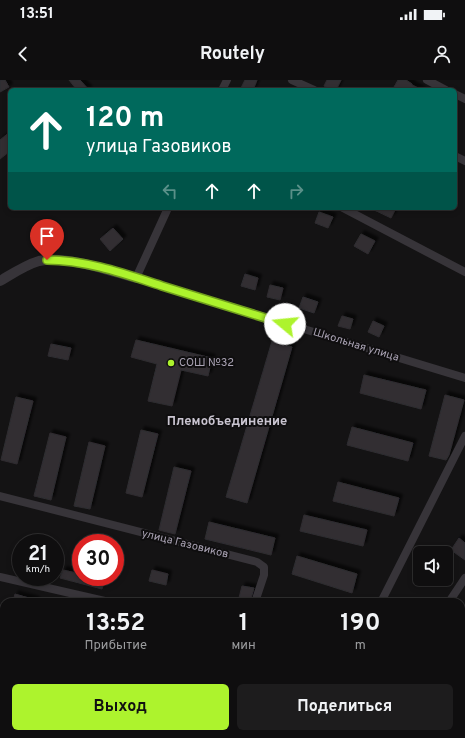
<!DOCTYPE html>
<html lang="ru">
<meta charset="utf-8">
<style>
:root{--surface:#0f0e0f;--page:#1d1c1d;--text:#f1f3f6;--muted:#9b9c9e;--line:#2f2e2f;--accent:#adf32d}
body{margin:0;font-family:Overpass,sans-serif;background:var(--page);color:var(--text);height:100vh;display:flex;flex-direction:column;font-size:15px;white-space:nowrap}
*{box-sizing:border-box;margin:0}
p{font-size:13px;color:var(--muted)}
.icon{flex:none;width:22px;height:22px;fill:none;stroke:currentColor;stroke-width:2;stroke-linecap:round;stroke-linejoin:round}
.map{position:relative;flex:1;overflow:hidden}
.sheet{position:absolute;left:0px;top:518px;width:465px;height:140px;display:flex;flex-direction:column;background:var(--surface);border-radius:12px 12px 0 0;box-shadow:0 2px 6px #0003,0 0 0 1px var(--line)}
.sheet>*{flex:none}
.hud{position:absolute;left:8px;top:8px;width:449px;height:122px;border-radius:6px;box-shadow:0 2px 6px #0003,0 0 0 1px var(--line);background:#00695c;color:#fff;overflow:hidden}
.buttons{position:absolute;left:413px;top:466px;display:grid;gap:8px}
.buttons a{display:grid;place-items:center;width:40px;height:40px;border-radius:6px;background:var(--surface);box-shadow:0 2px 6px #0003,0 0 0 1px var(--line);font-size:20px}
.speed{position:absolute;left:12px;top:454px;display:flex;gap:8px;font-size:20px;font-weight:700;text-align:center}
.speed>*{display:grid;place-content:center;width:52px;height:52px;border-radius:50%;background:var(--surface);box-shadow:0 2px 6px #0003,0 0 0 1px var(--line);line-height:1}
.speed small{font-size:10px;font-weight:400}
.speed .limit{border:6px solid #d22;background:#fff;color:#111}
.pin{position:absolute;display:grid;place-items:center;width:34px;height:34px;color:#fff;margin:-41px -17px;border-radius:50% 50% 50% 0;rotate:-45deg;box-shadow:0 0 4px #0007}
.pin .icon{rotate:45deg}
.me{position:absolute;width:44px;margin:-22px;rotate:287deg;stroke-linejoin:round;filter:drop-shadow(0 0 3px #0008)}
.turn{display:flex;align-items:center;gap:14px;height:84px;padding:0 12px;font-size:18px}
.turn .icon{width:52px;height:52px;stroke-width:2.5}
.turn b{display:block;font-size:28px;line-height:34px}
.lanes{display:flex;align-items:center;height:38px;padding:0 12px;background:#0003;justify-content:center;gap:20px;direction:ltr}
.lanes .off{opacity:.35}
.eta{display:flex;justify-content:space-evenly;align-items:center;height:68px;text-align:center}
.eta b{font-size:24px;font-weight:700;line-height:28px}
.primary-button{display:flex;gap:8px;margin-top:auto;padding:8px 12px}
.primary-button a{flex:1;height:46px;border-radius:6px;background:var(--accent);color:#111;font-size:16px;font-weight:700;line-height:46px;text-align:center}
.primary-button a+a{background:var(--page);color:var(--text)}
.status{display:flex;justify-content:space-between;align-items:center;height:28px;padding:0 20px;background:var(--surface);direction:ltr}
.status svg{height:11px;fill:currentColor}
header{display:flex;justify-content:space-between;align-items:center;height:52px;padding:0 12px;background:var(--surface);font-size:18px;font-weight:700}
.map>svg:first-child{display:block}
.building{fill:#302e31;stroke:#2f2d31;filter:url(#shadow)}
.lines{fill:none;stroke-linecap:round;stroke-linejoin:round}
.minor{stroke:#373439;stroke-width:8}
.tertiary{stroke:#373439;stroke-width:10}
.route-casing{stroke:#709e1d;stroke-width:10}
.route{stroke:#adf32d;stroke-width:7}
.poi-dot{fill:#adf32d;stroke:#0f0e0f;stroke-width:1.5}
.labels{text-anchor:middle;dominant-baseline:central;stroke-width:4;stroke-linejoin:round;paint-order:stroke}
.street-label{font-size:11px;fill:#aba4b5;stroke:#0f0e0f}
.poi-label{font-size:11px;fill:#aba4b5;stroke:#0f0e0f;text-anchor:start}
.quarter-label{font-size:13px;font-weight:bold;fill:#cac5d1;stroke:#0f0e0f}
</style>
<div class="status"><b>13:51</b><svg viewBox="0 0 49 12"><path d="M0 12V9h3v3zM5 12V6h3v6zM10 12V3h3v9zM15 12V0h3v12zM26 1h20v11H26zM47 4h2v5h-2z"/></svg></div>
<header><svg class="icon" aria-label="back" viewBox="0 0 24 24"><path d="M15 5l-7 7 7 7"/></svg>Routely<svg class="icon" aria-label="person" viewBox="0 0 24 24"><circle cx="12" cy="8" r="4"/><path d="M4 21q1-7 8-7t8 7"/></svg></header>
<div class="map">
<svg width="465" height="658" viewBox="0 0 465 658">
<defs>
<filter id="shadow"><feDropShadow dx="3.5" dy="-3.5" stdDeviation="1" flood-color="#0009"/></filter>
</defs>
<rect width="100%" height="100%" fill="#141314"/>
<!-- building -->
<path class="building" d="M 0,0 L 5,0 L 9,7 L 0,12 Z
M 69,0 L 80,0 L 89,10 L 77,10 Z
M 245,0 L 257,0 L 253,10 L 246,10 L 241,8 Z
M 327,0 L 341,0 L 336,10 L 332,10 L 324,6 Z
M 398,0 L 406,0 L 412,4 L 412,5 L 422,10 L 399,10 L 394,7 Z
M 10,52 L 10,71 L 0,79 L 0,60 Z
M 370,128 L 396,128 L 391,138 Z
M 319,132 L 333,137 L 328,148 L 315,143 Z
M 113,148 L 123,159 L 110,171 L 100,159 Z
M 361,154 L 375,161 L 368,174 L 354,166 Z
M 245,194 L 258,198 L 255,210 L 241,206 Z
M 270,205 L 283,208 L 280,220 L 267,217 Z
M 303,217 L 318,222 L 314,233 L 299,228 Z
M 342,236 L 353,239 L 350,249 L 338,246 Z
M 373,241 L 384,246 L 379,257 L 368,252 Z
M 136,260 L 212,278 L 208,296 L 181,290 L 172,326 L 148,321 L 157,284 L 131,277 Z
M 272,261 L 292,267 L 247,423 L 226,417 Z
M 51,264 L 71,268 L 68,280 L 48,276 Z
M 364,295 L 426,310 L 421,329 L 360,313 Z
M 445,315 L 464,320 L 449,375 L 446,380 L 429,376 Z
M 16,317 L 33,321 L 17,384 L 1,380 Z
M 352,347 L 413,363 L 408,381 L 347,365 Z
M 141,350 L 158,354 L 142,417 L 126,413 Z
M 50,353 L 66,357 L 51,420 L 34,416 Z
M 89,362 L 105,366 L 90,429 L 74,426 Z
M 174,387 L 191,391 L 175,454 L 159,450 Z
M 338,402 L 399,418 L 394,436 L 333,421 Z
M 304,435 L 367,450 L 363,466 L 300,451 Z
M 209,442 L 275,458 L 271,475 L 205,459 Z
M 459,458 L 465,463 L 465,480 L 451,470 Z
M 297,476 L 357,494 L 352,513 L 292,494 Z
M 63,490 L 81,494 L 81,497 L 92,497 L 104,500 L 102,509 L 60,498 Z
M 152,490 L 168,494 L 166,505 L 149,501 Z
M 242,506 L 254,508 L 250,522 L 238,522 Z
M 15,514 L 36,520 L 36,522 L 13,522 Z"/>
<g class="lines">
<!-- minor -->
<path class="minor" d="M 292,0 L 314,10
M 427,0 L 446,10
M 222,10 L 227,0
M 455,14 L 465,19
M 455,76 L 465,81
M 168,128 L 136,198 L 465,298
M 343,128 L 465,192
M 0,416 L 257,482 L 264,487 L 264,495 L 255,522
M 0,497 L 109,522
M 381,522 L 465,356
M 449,522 L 465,498
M 0,595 L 4,596
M 461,597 L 465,600
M 197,658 L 199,654
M 461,658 L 465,655"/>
<!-- tertiary -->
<path class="tertiary" d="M 0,201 C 12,194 25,185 39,181 C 66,175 110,191 136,198"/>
</g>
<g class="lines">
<defs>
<path id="route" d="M 47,180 C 86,180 125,194 162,206 C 203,219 244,231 285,244"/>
</defs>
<!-- route casing -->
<use href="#route" class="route-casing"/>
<!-- route -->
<use href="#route" class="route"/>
</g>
<!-- markers -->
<circle class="poi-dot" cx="171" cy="283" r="4"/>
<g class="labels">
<!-- street labels -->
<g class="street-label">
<text transform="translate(356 265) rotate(17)">Школьная улица</text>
<text transform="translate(185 464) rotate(14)">улица Газовиков</text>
</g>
<!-- poi labels -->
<g class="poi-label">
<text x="179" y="283">СОШ №32</text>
</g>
<!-- quarter labels -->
<g class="quarter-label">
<text x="227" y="342">Племобъединение</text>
</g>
</g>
</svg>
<div class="buttons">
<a><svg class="icon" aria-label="sound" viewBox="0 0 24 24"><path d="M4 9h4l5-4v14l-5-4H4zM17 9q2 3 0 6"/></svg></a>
</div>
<div class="speed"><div>21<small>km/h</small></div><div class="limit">30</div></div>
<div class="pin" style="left:47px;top:180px;background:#d93025"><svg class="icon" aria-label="arrive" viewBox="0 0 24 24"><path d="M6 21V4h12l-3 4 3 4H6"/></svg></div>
<svg class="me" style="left:285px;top:244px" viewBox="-20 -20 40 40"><circle r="19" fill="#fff"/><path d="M0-13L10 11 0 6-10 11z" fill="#adf32d"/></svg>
<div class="hud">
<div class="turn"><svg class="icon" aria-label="ahead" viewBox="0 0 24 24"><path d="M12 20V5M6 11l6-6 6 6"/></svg><div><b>120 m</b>улица Газовиков</div></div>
<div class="lanes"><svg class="icon off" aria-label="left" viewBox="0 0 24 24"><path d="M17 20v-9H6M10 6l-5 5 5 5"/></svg><svg class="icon" aria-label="ahead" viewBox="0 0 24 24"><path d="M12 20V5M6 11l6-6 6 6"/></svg><svg class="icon" aria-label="ahead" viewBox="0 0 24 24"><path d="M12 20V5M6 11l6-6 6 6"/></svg><svg class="icon off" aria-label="right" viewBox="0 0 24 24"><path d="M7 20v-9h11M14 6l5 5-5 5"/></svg></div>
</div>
<section class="sheet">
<div class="eta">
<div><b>13:52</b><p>Прибытие</p></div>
<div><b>1</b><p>мин</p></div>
<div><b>190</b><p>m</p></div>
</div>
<div class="primary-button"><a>Выход</a><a>Поделиться</a></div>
</section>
</div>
